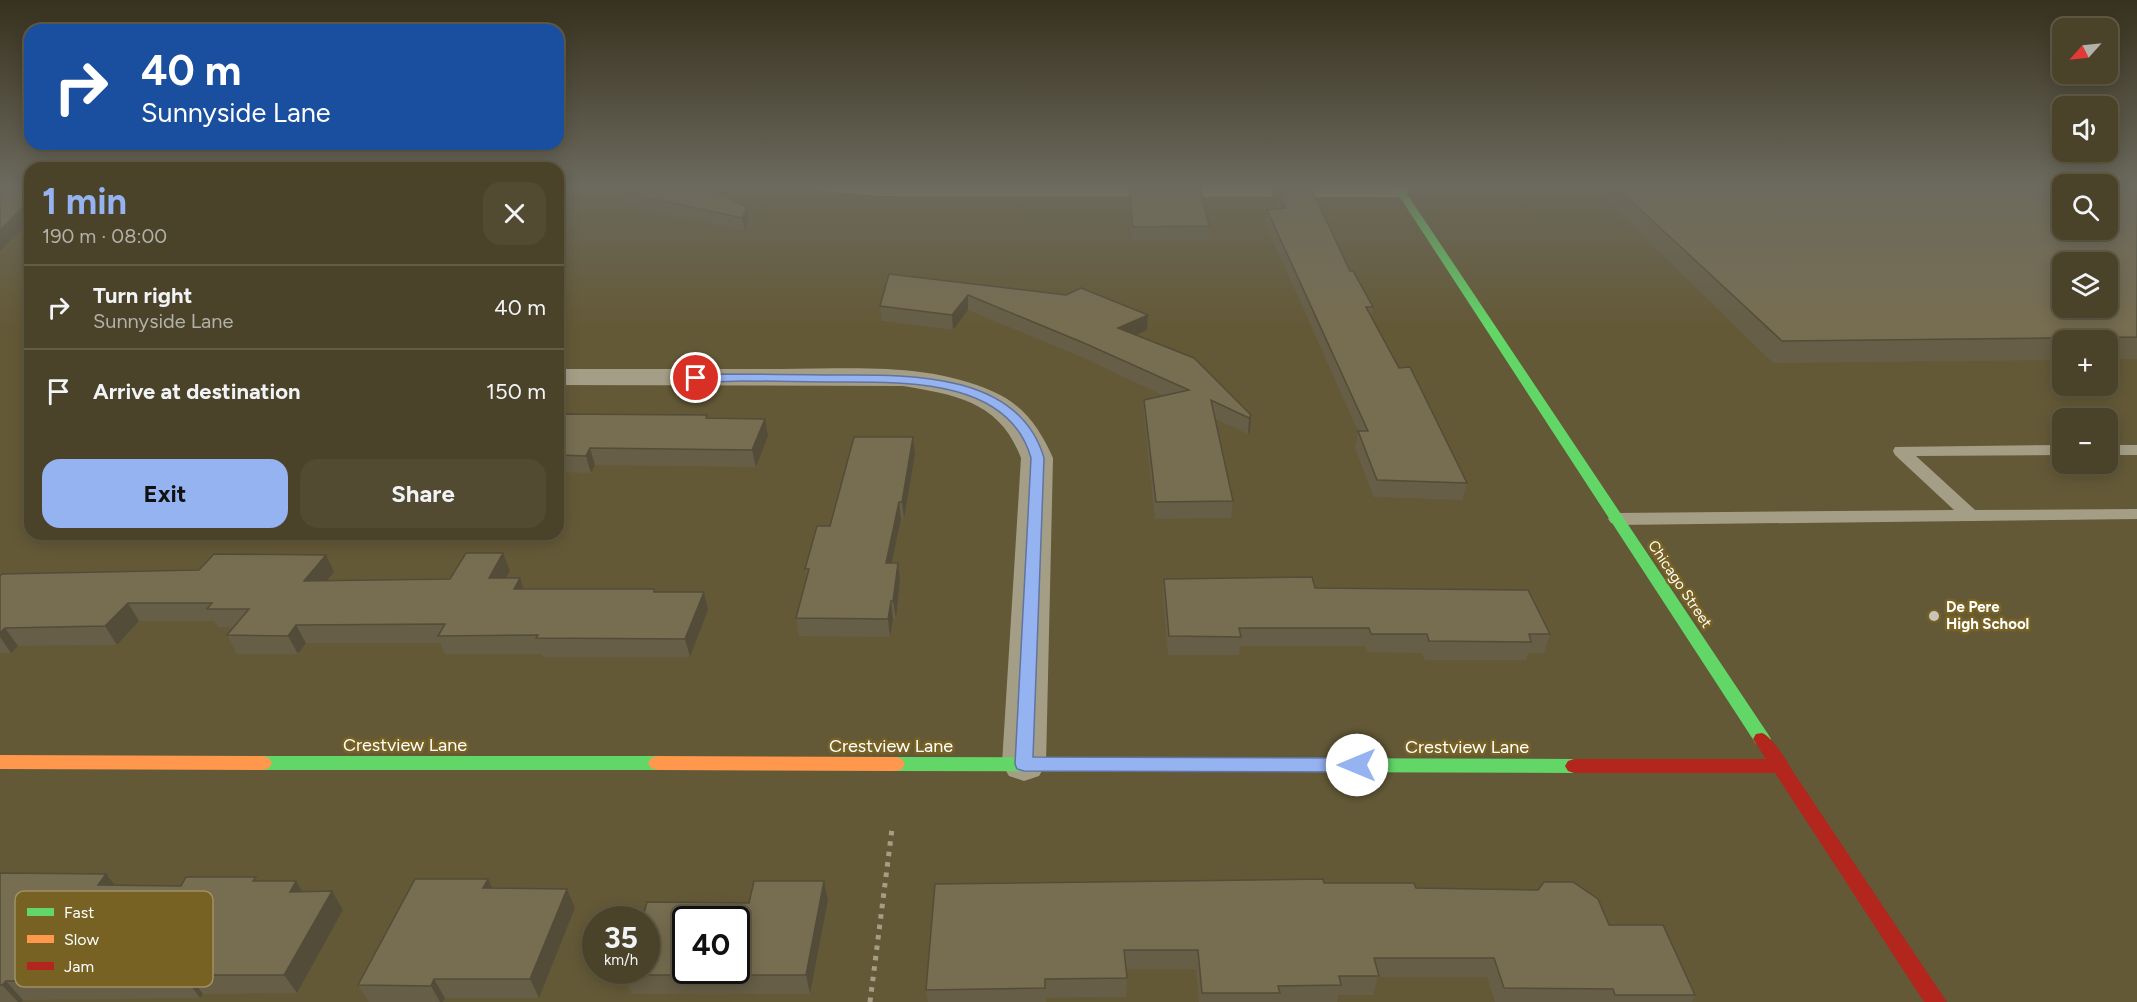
<!DOCTYPE html>
<meta charset="utf-8">
<style>
:root{--surface:#4b4329;--page:#524a31;--text:#f1f3f6;--muted:#b2b0a8;--line:#625c46;--accent:#95b2f1}
body{margin:0;font-family:Figtree,sans-serif;background:var(--page);color:var(--text);height:100vh;display:flex;flex-direction:column;font-size:22px;white-space:nowrap}
*{box-sizing:border-box;margin:0}
p{font-size:20px;color:var(--muted)}
.icon{flex:none;width:33px;height:33px;fill:none;stroke:currentColor;stroke-width:2;stroke-linecap:round;stroke-linejoin:round}
.map{position:relative;flex:1;overflow:hidden}
.drawer{position:absolute;left:24px;top:162px;width:540px;height:378px;display:flex;flex-direction:column;background:var(--surface);border-radius:18px;box-shadow:0 3px 15px #0003,0 0 0 2px var(--line)}
.drawer>*{flex:none}
.banner{position:absolute;left:24px;top:24px;width:540px;height:126px;border-radius:18px;box-shadow:0 3px 15px #0003,0 0 0 2px var(--line);background:#1a4fa0;color:#fff;overflow:hidden}
.needle{width:39px;rotate:243deg}
.tools{position:absolute;left:2052px;top:18px;display:grid;gap:12px}
.tools a{display:grid;place-items:center;width:66px;height:66px;border-radius:12px;background:var(--surface);box-shadow:0 3px 15px #0003,0 0 0 2px var(--line);font-size:30px}
.speed{position:absolute;left:582px;top:906px;display:flex;gap:12px;font-size:30px;font-weight:700;text-align:center}
.speed>*{display:grid;place-content:center;width:78px;height:78px;border-radius:50%;background:var(--surface);box-shadow:0 3px 15px #0003,0 0 0 2px var(--line);line-height:1}
.speed small{font-size:15px;font-weight:400}
.speed .limit{border:3px solid #111;border-radius:9px;background:#fff;color:#111}
.pin{position:absolute;display:grid;place-items:center;width:51px;height:51px;color:#fff;margin:-26px;border:3px solid #fff;border-radius:50%;box-shadow:0 2px 6px #0007}
.me{position:absolute;width:66px;margin:-33px;rotate:270deg;stroke-linejoin:round;filter:drop-shadow(0 0 4px #0008)}
.turn{display:flex;align-items:center;gap:21px;height:126px;padding:0 18px;font-size:27px}
.turn .icon{width:78px;height:78px;stroke-width:2.5}
.turn b{display:block;font-size:42px;line-height:51px}
.round{display:grid;place-items:center;flex:none;width:63px;height:63px;border-radius:18px;background:var(--page)}
.overview{display:flex;align-items:center;justify-content:space-between;height:102px;padding:0 18px}
h1{font-size:36px;font-weight:700;line-height:45px;color:var(--accent)}
.action{display:flex;gap:12px;margin-top:auto;padding:12px 18px}
.action a{flex:1;height:69px;border-radius:18px;background:var(--accent);color:#111;font-size:24px;font-weight:700;line-height:69px;text-align:center}
.action a+a{background:var(--page);color:var(--text)}
ul{padding:0;list-style:none}
li{display:flex;align-items:center;gap:18px;height:84px;padding:0 18px;border-top:2px solid var(--line)}
li div{flex:1}
li b{display:block;font-size:22px}
li em{font-style:normal}
.map>svg:first-child{display:block}
.lines{fill:none;stroke-linecap:round;stroke-linejoin:round}
.path{stroke:#a59e87;stroke-width:5;stroke-dasharray:4.5 6;stroke-linecap:butt}
.lane{fill:#a59e87;fill-rule:evenodd}
.street{fill:#a59e87;fill-rule:evenodd}
.fast{fill:#63d668;fill-rule:evenodd}
.slow{fill:#ff974d;fill-rule:evenodd}
.jam{fill:#b3261e;fill-rule:evenodd}
.wall{fill:#665e46}
.shaded-wall{fill:#534c39}
.building{fill:#776d51;stroke:#534c39;stroke-width:1.5;fill-rule:evenodd}
.route{fill:#95b2f1;stroke:#61749d;stroke-width:1.5}
.poi-dot{fill:#c9c5b9;stroke:#786223;stroke-width:2}
.labels{text-anchor:middle;dominant-baseline:central;stroke-width:5;stroke-linejoin:round;paint-order:stroke}
.street-label{font-size:15px;fill:#fff;stroke:#786223}
.poi-label{font-size:15px;font-weight:bold;fill:#fff;stroke:#786223;text-anchor:start}
.near-street-label{font-size:18px;fill:#fff;stroke:#786223}
.key{fill:#786223;stroke:#a09165;stroke-width:1.5}
.key-label{font-size:16px;fill:#fff}
</style>
<div class="map">
<svg width="2137" height="1002" viewBox="0 0 2137 1002">
<rect width="100%" height="100%" fill="#645937"/>
<g class="lines">
<!-- path -->
<path class="path" d="M 870,1002 L 892,829"/>
<!-- lane -->
<path class="lane" d="M 2062,445 L 2062,455 L 1916,456 L 1975,510 L 2137,509 L 2137,519 L 1617,525 L 1611,523 L 1608,519 L 1611,515 L 1617,513 L 1954,510 L 1895,455 L 1893,451 L 1895,447 Z
M 2108,445 L 2137,445 L 2137,455 L 2108,455 Z"/>
<!-- street -->
<path class="street" d="M 812,185 L 1402,185 L 1406,187 L 1410,191 L 1406,195 L 1399,197 L 881,196 L 822,191 L 815,189 Z
M 558,369 C 633,369 707,369 782,369 C 852,369 928,362 994,392 C 1024,405 1040,429 1053,458 L 1046,764 L 1039,776 L 1024,781 L 1009,776 L 1002,764 L 1021,458 C 1000,402 957,395 903,386 L 558,385 Z"/>
<!-- fast -->
<path class="fast" d="M 1392,185 L 1401,185 L 1768,734 L 1771,739 L 1768,744 L 1762,745 L 1756,744 Z
M 263,756 L 657,756 L 663,758 L 666,763 L 663,768 L 657,770 L 263,770 L 257,768 L 254,763 L 257,758 Z
M 896,757 L 1574,759 L 1580,761 L 1583,766 L 1580,771 L 1574,773 L 896,771 L 890,769 L 887,764 L 890,759 Z"/>
<!-- slow -->
<path class="slow" d="M 0,755 L 263,756 L 269,758 L 272,763 L 269,768 L 263,770 L 0,769 Z
M 657,756 L 896,757 L 902,759 L 905,764 L 902,769 L 896,771 L 657,770 L 651,768 L 648,763 L 651,758 Z"/>
<!-- jam -->
<path class="jam" d="M 1762,733 C 1770,735 1788,761 1790,767 L 1947,1002 L 1924,1002 L 1775,773 L 1574,773 L 1568,771 L 1565,766 L 1568,761 L 1574,759 L 1766,759 L 1753,739 L 1756,734 Z"/>
</g>
<!-- wall -->
<path class="wall" d="M 598,185 L 702,185 L 747,207 L 749,219 L 745,231 L 639,208 L 599,187 Z
M 1590,185 L 2137,185 L 2137,359 L 2108,359 L 2108,340 L 2062,340 L 2062,360 L 1773,363 Z
M 1129,186 L 1209,226 L 1208,240 L 1132,241 L 1129,199 Z
M 1273,186 L 1350,271 L 1373,307 L 1371,317 L 1399,368 L 1467,483 L 1462,500 L 1374,497 L 1355,448 L 1358,431 L 1265,223 L 1267,210 L 1278,209 L 1272,199 Z
M 889,274 L 1148,315 L 1147,330 L 1136,335 L 1251,415 L 1250,431 L 1248,434 L 1215,419 L 1233,501 L 1231,518 L 1155,519 L 1144,416 L 1144,400 L 1164,396 L 1084,358 L 968,310 L 953,330 L 882,321 L 880,306 Z
M 558,414 L 707,415 L 707,418 L 768,436 L 756,467 L 595,465 L 591,473 L 558,472 Z
M 913,437 L 915,454 L 904,519 L 901,519 L 892,563 L 898,563 L 900,581 L 896,619 L 893,619 L 890,637 L 799,636 L 796,618 L 807,577 L 805,569 L 830,526 Z
M 503,553 L 510,571 L 506,578 L 524,589 L 654,589 L 655,592 L 704,592 L 708,610 L 690,657 L 543,657 L 542,654 L 445,654 L 440,643 L 306,643 L 298,654 L 237,654 L 227,635 L 234,627 L 218,627 L 214,621 L 139,621 L 117,645 L 18,646 L 11,653 L 0,653 L 0,576 L 334,572 L 328,581 L 450,579 Z
M 1164,579 L 1550,634 L 1544,653 L 1528,653 L 1526,660 L 1425,660 L 1422,653 L 1367,652 L 1365,646 L 1240,646 L 1239,655 L 1168,655 L 1163,597 Z
M 0,873 L 115,885 L 181,886 L 258,881 L 302,892 L 332,891 L 343,910 L 297,993 L 203,994 L 200,998 L 23,1000 L 22,1002 L 0,1002 Z
M 824,881 L 828,900 L 810,994 L 631,994 L 624,975 L 749,903 Z
M 1324,883 L 1416,888 L 1609,925 L 1695,995 L 1692,1002 L 1495,1002 L 1487,977 L 1378,977 L 1373,995 L 1338,995 L 1337,1002 L 1199,1002 L 1196,969 L 1126,969 L 1127,978 L 1126,997 L 1046,998 L 1046,1002 L 928,1002 L 926,990 Z
M 492,889 L 567,889 L 575,908 L 539,998 L 445,998 L 443,1002 L 369,1002 L 358,985 Z"/>
<!-- shaded-wall -->
<path class="shaded-wall" d="M 30,200 L 30,221 L 0,251 L 0,230 Z
M 747,207 L 749,219 L 745,231 L 742,218 Z
M 968,295 L 968,310 L 953,330 L 952,315 Z
M 1148,315 L 1147,330 L 1118,343 L 1118,328 Z
M 1251,415 L 1250,431 L 1248,434 L 1249,418 Z
M 765,419 L 768,436 L 756,467 L 752,450 Z
M 913,437 L 915,454 L 904,519 L 902,502 Z
M 590,448 L 595,465 L 591,473 L 586,456 Z
M 899,502 L 901,519 L 888,581 L 886,563 Z
M 503,553 L 510,571 L 495,596 L 489,578 Z
M 326,555 L 334,572 L 313,599 L 304,581 Z
M 898,563 L 900,581 L 896,619 L 893,601 Z
M 520,578 L 526,596 L 514,589 Z
M 704,592 L 708,610 L 690,657 L 685,639 Z
M 891,601 L 893,619 L 890,637 L 888,619 Z
M 128,603 L 139,621 L 117,645 L 105,626 Z
M 296,625 L 306,643 L 298,654 L 288,636 Z
M 5,628 L 18,646 L 11,653 L 0,637 L 0,633 Z
M 106,874 L 121,893 L 98,885 Z
M 488,879 L 497,898 L 483,888 Z
M 296,881 L 308,901 L 290,892 Z
M 824,881 L 828,900 L 810,994 L 806,975 Z
M 567,889 L 575,908 L 539,998 L 530,979 Z
M 332,891 L 343,910 L 297,993 L 284,975 Z
M 189,975 L 203,994 L 200,998 L 186,979 Z
M 434,979 L 445,998 L 443,1002 L 440,1002 L 431,986 Z
M 6,981 L 23,1000 L 22,1002 L 18,1002 L 2,985 Z"/>
<!-- building -->
<path class="building" d="M 0,185 L 30,185 L 30,200 L 0,230 Z
M 616,185 L 702,185 L 747,207 L 742,218 L 636,195 Z
M 1614,185 L 2062,185 L 2062,230 L 2108,230 L 2108,185 L 2137,185 L 2137,337 L 1782,341 ZM 2062,262 L 2108,262 L 2108,308 L 2062,308 Z
M 1129,186 L 1200,186 L 1209,226 L 1133,227 Z
M 1273,186 L 1310,186 L 1350,271 L 1353,271 L 1373,307 L 1366,307 L 1399,368 L 1410,367 L 1467,483 L 1377,480 L 1358,431 L 1368,431 L 1267,210 L 1286,208 Z
M 889,274 L 1066,295 L 1081,288 L 1148,315 L 1118,328 L 1194,358 L 1251,415 L 1249,418 L 1211,400 L 1233,501 L 1156,502 L 1144,400 L 1189,390 L 1084,343 L 968,295 L 952,315 L 880,306 Z
M 558,414 L 707,415 L 706,418 L 765,419 L 752,450 L 590,448 L 586,456 L 558,455 Z
M 854,437 L 913,437 L 902,502 L 899,502 L 886,563 L 898,563 L 893,601 L 891,601 L 888,619 L 796,618 L 809,569 L 805,569 L 817,526 L 830,526 Z
M 466,553 L 503,553 L 489,578 L 520,578 L 514,589 L 654,589 L 654,592 L 704,592 L 685,639 L 536,638 L 538,635 L 438,636 L 445,624 L 296,625 L 288,636 L 227,635 L 249,609 L 207,609 L 212,603 L 128,603 L 105,626 L 5,628 L 0,633 L 0,576 L 2,574 L 199,570 L 214,554 L 326,555 L 304,581 L 450,579 Z
M 1312,577 L 1315,588 L 1528,590 L 1550,634 L 1529,634 L 1531,642 L 1429,641 L 1427,634 L 1371,634 L 1369,628 L 1239,628 L 1241,637 L 1169,636 L 1164,579 Z
M 0,873 L 106,874 L 98,885 L 181,886 L 186,877 L 256,877 L 253,881 L 296,881 L 290,892 L 332,891 L 284,975 L 189,975 L 186,979 L 6,981 L 2,985 L 0,985 Z
M 415,879 L 488,879 L 483,888 L 567,889 L 530,979 L 434,979 L 431,986 L 358,985 Z
M 1323,879 L 1324,883 L 1414,883 L 1416,888 L 1538,890 L 1544,882 L 1573,882 L 1598,899 L 1609,925 L 1663,925 L 1695,995 L 1615,995 L 1613,989 L 1504,988 L 1494,958 L 1374,958 L 1379,976 L 1339,976 L 1341,985 L 1278,986 L 1280,993 L 1202,993 L 1198,950 L 1124,950 L 1127,978 L 1045,979 L 1045,988 L 926,990 L 935,884 Z
M 754,881 L 824,881 L 806,975 L 624,975 L 625,970 L 646,970 L 646,920 L 642,920 L 647,902 L 749,903 ZM 686,920 L 736,920 L 736,970 L 686,970 Z"/>
<!-- sky -->
<linearGradient id="sky" x2="0" y2="1"><stop stop-color="#37311e"/><stop offset="0.57" stop-color="#6c6a5e"/><stop offset="1" stop-color="#6c6a5e" stop-opacity="0"/></linearGradient>
<rect width="2137" height="326" fill="url(#sky)"/>
<!-- route -->
<path class="route" d="M 696,374 C 739,374 781,374 824,375 C 899,375 1018,368 1044,458 L 1033,757 L 1357,758 L 1363,760 L 1366,765 L 1363,770 L 1357,772 L 1024,771 L 1017,769 L 1015,764 L 1031,458 C 1009,380 909,382 843,382 C 810,382 776,381 742,381 C 726,381 708,384 692,380 L 692,375 Z"/>
<!-- markers -->
<circle class="poi-dot" cx="1934" cy="616" r="6"/>
<g class="labels">
<!-- street labels -->
<g class="street-label">
<text transform="translate(1680 584) rotate(56)">Chicago Street</text>
</g>
<!-- poi labels -->
<g class="poi-label">
<text x="1946" y="607">De Pere<tspan x="1946" dy="17">High School</tspan></text>
</g>
<!-- near-street labels -->
<g class="near-street-label">
<text x="405" y="745">Crestview Lane</text>
<text x="891" y="746">Crestview Lane</text>
<text x="1467" y="747">Crestview Lane</text>
</g>
</g>
<!-- legend -->
<rect x="15" y="891" width="198" height="96" rx="9" class="key"/>
<rect x="27" y="908" width="27" height="8" fill="#63d668"/>
<rect x="27" y="935" width="27" height="8" fill="#ff974d"/>
<rect x="27" y="962" width="27" height="8" fill="#b3261e"/>
<g class="key-label">
<text x="64" y="918">Fast</text>
<text x="64" y="945">Slow</text>
<text x="64" y="972">Jam</text>
</g>
</svg>
<div class="tools">
<a><svg class="needle" viewBox="-14 -14 28 28"><path d="M0-13l5 13h-10z" fill="#e53935"/><path d="M0 13l5-13h-10z" fill="#b2b0a8"/></svg></a>
<a><svg class="icon" aria-label="sound" viewBox="0 0 24 24"><path d="M4 9h4l5-4v14l-5-4H4zM17 9q2 3 0 6"/></svg></a>
<a><svg class="icon" aria-label="search" viewBox="0 0 24 24"><circle cx="10" cy="10" r="6"/><path d="M15 15l6 6"/></svg></a>
<a><svg class="icon" aria-label="layers" viewBox="0 0 24 24"><path d="M12 4l9 5-9 5-9-5zM3 14l9 5 9-5"/></svg></a>
<a>+</a>
<a>−</a>
</div>
<div class="speed"><div>35<small>km/h</small></div><div class="limit">40</div></div>
<div class="pin" style="left:696px;top:378px;background:#d93025"><svg class="icon" aria-label="arrive" viewBox="0 0 24 24"><path d="M6 21V4h12l-3 4 3 4H6"/></svg></div>
<svg class="me" style="left:1357px;top:765px" viewBox="-20 -20 40 40"><circle r="19" fill="#fff"/><path d="M0-13L10 11 0 6-10 11z" fill="#95b2f1"/></svg>
<div class="banner">
<div class="turn"><svg class="icon" aria-label="right" viewBox="0 0 24 24"><path d="M7 20v-9h11M14 6l5 5-5 5"/></svg><div><b>40 m</b>Sunnyside Lane</div></div>
</div>
<section class="drawer">
<div class="overview"><div><h1>1 min</h1><p>190 m · 08:00</p></div><a class="round"><svg class="icon" aria-label="close" viewBox="0 0 24 24"><path d="M6 6l12 12M18 6L6 18"/></svg></a></div>
<ul>
<li><svg class="icon" aria-label="right" viewBox="0 0 24 24"><path d="M7 20v-9h11M14 6l5 5-5 5"/></svg><div><b>Turn right</b><p>Sunnyside Lane</p></div><em>40 m</em></li>
<li><svg class="icon" aria-label="arrive" viewBox="0 0 24 24"><path d="M6 21V4h12l-3 4 3 4H6"/></svg><div><b>Arrive at destination</b></div><em>150 m</em></li>
</ul>
<div class="action"><a>Exit</a><a>Share</a></div>
</section>
</div>
